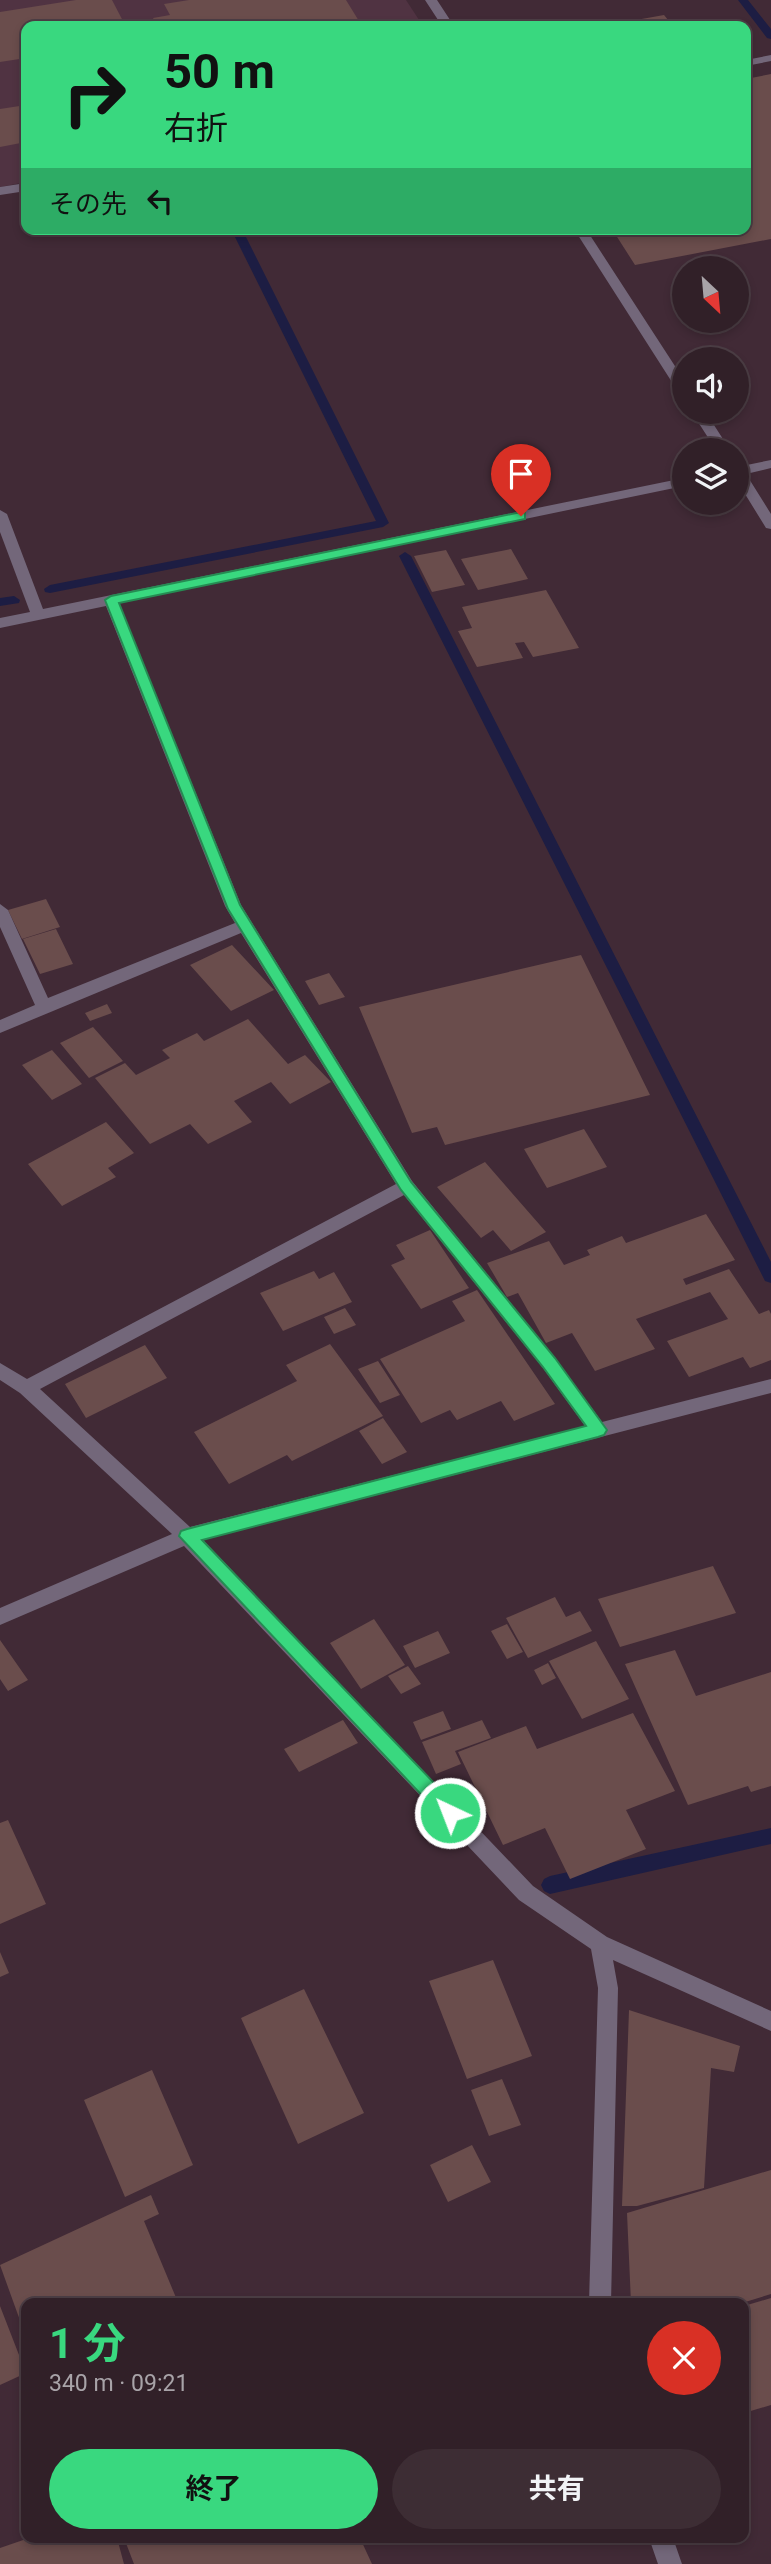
<!DOCTYPE html>
<html lang="ja">
<meta charset="utf-8">
<style>
:root{--surface:#312028;--page:#3d2d34;--text:#f1f3f6;--muted:#a8a3a8;--line:#4c3e45;--accent:#39d87f}
body{margin:0;font-family:Roboto,"Noto Sans JP",sans-serif;background:var(--page);color:var(--text);height:100vh;display:flex;flex-direction:column;font-size:26px;white-space:nowrap}
*{box-sizing:border-box;margin:0}
p{font-size:23px;color:var(--muted)}
.icon{flex:none;width:38px;height:38px;fill:none;stroke:currentColor;stroke-width:2;stroke-linecap:round;stroke-linejoin:round}
.map{position:relative;flex:1;overflow:hidden}
.drawer{position:absolute;left:21px;top:2298px;width:728px;height:245px;display:flex;flex-direction:column;background:var(--surface);border-radius:14px;box-shadow:0 4px 10px #0003,0 0 0 2px var(--line)}
.drawer>*{flex:none}
.guide{position:absolute;left:21px;top:21px;width:730px;height:214px;border-radius:14px;box-shadow:0 4px 10px #0003,0 0 0 2px var(--line);background:#39d87f;color:#111;overflow:hidden}
.needle{width:46px;rotate:154deg}
.buttons{position:absolute;left:672px;top:256px;display:grid;gap:14px}
.buttons a{display:grid;place-items:center;width:77px;height:77px;border-radius:50%;background:var(--surface);box-shadow:0 4px 10px #0003,0 0 0 2px var(--line);font-size:35px}
.pin{position:absolute;display:grid;place-items:center;width:60px;height:60px;color:#fff;margin:-72px -30px;border-radius:50% 50% 50% 0;rotate:-45deg;box-shadow:0 0 7px #0007}
.pin .icon{rotate:45deg}
.me{position:absolute;width:77px;margin:-38px;rotate:317deg;stroke-linejoin:round;filter:drop-shadow(0 0 5px #0008)}
.turn{display:flex;align-items:center;gap:24px;height:147px;padding:0 28px;font-size:32px}
.turn .icon{width:91px;height:91px;stroke-width:2.5}
.turn b{display:block;font-size:49px;line-height:60px}
.then{display:flex;align-items:center;height:66px;padding:0 28px;background:#0003;gap:14px;font-size:26px}
.round{display:grid;place-items:center;flex:none;width:74px;height:74px;border-radius:37px;background:var(--page)}
.summary{display:flex;align-items:center;justify-content:space-between;height:119px;padding:0 28px}
h1{font-size:42px;font-weight:700;line-height:52px;color:var(--accent)}
.action{display:flex;gap:14px;margin-top:auto;padding:14px 28px}
.action a{flex:1;height:80px;border-radius:42px;background:var(--accent);color:#111;font-size:28px;font-weight:700;line-height:80px;text-align:center}
.action a+a{background:var(--page);color:var(--text)}
.map>svg:first-child{display:block}
.built{fill:#503342}
.lines{fill:none;stroke-linecap:round;stroke-linejoin:round}
.stream{fill:#1d1d43;fill-rule:evenodd}
.building{fill:#6a4d4c}
.minor{fill:#73677a;fill-rule:evenodd}
.route{fill:#39d87f;stroke:#258c53;stroke-width:2}
</style>
<div class="map">
<svg width="771" height="2564" viewBox="0 0 771 2564">
<rect width="100%" height="100%" fill="#412a36"/>
<!-- built -->
<path class="built" d="M 0,0 L 406,0 L 423,26 L 26,26 L 26,182 L 0,187 Z"/>
<g class="lines">
<!-- stream -->
<path class="stream" d="M 738,0 L 748,0 L 771,29 L 771,39 L 767,38 Z
M 231,229 L 242,229 L 389,523 L 383,527 L 50,593 L 45,592 L 44,589 L 50,585 L 376,521 Z
M 405,552 L 411,556 L 771,1262 L 771,1283 L 765,1281 L 763,1277 L 399,556 Z
M 14,596 L 20,600 L 19,603 L 0,606 L 0,598 Z
M 771,1828 L 771,1844 L 550,1894 L 544,1891 L 541,1885 L 544,1879 L 550,1876 Z"/>
</g>
<!-- building -->
<path class="building" d="M 76,0 L 112,0 L 124,23 L 151,19 L 155,26 L 26,26 L 26,58 L 0,62 L 0,12 Z
M 189,0 L 346,0 L 362,26 L 157,26 L 153,18 L 170,15 L 164,4 Z
M 664,15 L 673,26 L 608,26 L 608,25 Z
M 771,74 L 771,239 L 635,265 L 612,229 L 746,229 L 746,79 Z
M 26,105 L 26,142 L 0,147 L 0,109 Z
M 511,549 L 528,579 L 478,590 L 461,559 Z
M 446,550 L 465,585 L 432,592 L 414,556 Z
M 546,590 L 579,648 L 533,657 L 524,642 L 515,643 L 523,658 L 477,667 L 458,631 L 472,628 L 462,607 Z
M 46,899 L 60,927 L 22,939 L 8,910 Z
M 56,929 L 73,964 L 40,974 L 23,939 Z
M 232,945 L 274,990 L 231,1011 L 190,965 Z
M 581,955 L 650,1095 L 445,1145 L 437,1127 L 412,1133 L 359,1007 Z
M 329,973 L 345,997 L 319,1005 L 305,981 Z
M 107,1004 L 112,1013 L 90,1021 L 85,1013 Z
M 248,1019 L 288,1064 L 305,1055 L 331,1082 L 290,1104 L 271,1082 L 234,1101 L 252,1122 L 208,1144 L 190,1124 L 150,1144 L 95,1078 L 125,1063 L 136,1075 L 170,1058 L 162,1050 L 197,1033 L 204,1041 Z
M 93,1027 L 123,1061 L 89,1078 L 60,1043 Z
M 52,1050 L 82,1084 L 52,1100 L 22,1065 Z
M 106,1122 L 134,1153 L 108,1168 L 116,1177 L 62,1206 L 28,1164 Z
M 584,1129 L 607,1167 L 547,1188 L 524,1149 Z
M 485,1162 L 546,1232 L 511,1251 L 493,1230 L 481,1238 L 437,1187 Z
M 706,1214 L 735,1260 L 683,1279 L 686,1285 L 729,1269 L 759,1314 L 769,1310 L 771,1314 L 771,1360 L 750,1368 L 743,1357 L 689,1377 L 667,1341 L 728,1319 L 710,1292 L 636,1319 L 655,1349 L 595,1371 L 572,1333 L 546,1343 L 518,1293 L 507,1297 L 487,1263 L 549,1241 L 564,1265 L 590,1255 L 587,1250 L 622,1236 L 626,1243 Z
M 430,1230 L 469,1288 L 421,1309 L 391,1265 L 405,1259 L 396,1245 Z
M 314,1271 L 319,1279 L 334,1272 L 352,1302 L 283,1331 L 260,1293 Z
M 477,1290 L 555,1404 L 514,1421 L 501,1401 L 457,1420 L 450,1410 L 421,1423 L 380,1359 L 465,1321 L 452,1301 Z
M 345,1308 L 356,1325 L 334,1334 L 324,1317 Z
M 330,1344 L 383,1416 L 292,1461 L 287,1455 L 229,1484 L 194,1432 L 297,1381 L 286,1365 Z
M 145,1345 L 167,1378 L 86,1418 L 65,1384 Z
M 378,1361 L 400,1395 L 380,1403 L 358,1369 Z
M 383,1418 L 407,1452 L 382,1464 L 359,1431 Z
M 713,1566 L 736,1613 L 620,1647 L 598,1599 Z
M 555,1597 L 566,1617 L 580,1611 L 592,1631 L 528,1658 L 506,1618 Z
M 374,1619 L 405,1665 L 361,1689 L 330,1643 Z
M 507,1624 L 523,1652 L 507,1659 L 491,1631 Z
M 438,1631 L 450,1653 L 415,1668 L 403,1646 Z
M 0,1640 L 28,1680 L 8,1691 L 0,1679 Z
M 596,1641 L 629,1699 L 582,1719 L 549,1661 Z
M 675,1650 L 696,1696 L 771,1672 L 771,1786 L 751,1792 L 748,1786 L 688,1805 L 625,1664 Z
M 548,1663 L 556,1678 L 542,1685 L 534,1670 Z
M 408,1666 L 421,1684 L 401,1694 L 388,1676 Z
M 443,1711 L 451,1729 L 421,1740 L 413,1722 Z
M 633,1713 L 675,1791 L 626,1810 L 646,1849 L 570,1879 L 545,1828 L 503,1845 L 458,1752 L 526,1726 L 537,1749 Z
M 343,1720 L 358,1743 L 299,1772 L 284,1749 Z
M 482,1720 L 491,1738 L 455,1751 L 461,1764 L 436,1774 L 422,1742 Z
M 8,1820 L 46,1904 L 0,1924 L 0,1823 Z
M 0,1952 L 9,1973 L 0,1977 Z
M 493,1960 L 532,2056 L 467,2079 L 429,1981 Z
M 304,1989 L 364,2113 L 298,2144 L 241,2018 Z
M 629,2010 L 740,2046 L 734,2072 L 711,2068 L 704,2188 L 637,2206 L 622,2206 Z
M 152,2070 L 193,2165 L 125,2197 L 84,2100 Z
M 502,2079 L 521,2125 L 489,2136 L 471,2090 Z
M 472,2145 L 491,2182 L 448,2202 L 430,2165 Z
M 771,2170 L 771,2294 L 742,2303 L 631,2303 L 627,2213 Z
M 151,2195 L 159,2214 L 144,2221 L 177,2300 L 171,2303 L 26,2303 L 26,2337 L 0,2265 Z
M 771,2298 L 771,2405 L 744,2413 L 744,2306 Z
M 0,2306 L 26,2373 L 0,2385 Z
M 29,2538 L 117,2538 L 124,2564 L 0,2564 L 0,2548 Z
M 124,2538 L 360,2538 L 372,2564 L 134,2564 Z"/>
<g class="lines">
<!-- minor -->
<path class="minor" d="M 425,0 L 437,0 L 454,26 L 442,26 Z
M 771,55 L 771,61 L 746,66 L 746,60 Z
M 26,183 L 26,191 L 0,195 L 0,187 Z
M 574,229 L 586,229 L 684,380 L 684,394 L 677,390 Z
M 691,411 L 705,411 L 730,450 L 716,450 Z
M 771,460 L 771,468 L 746,474 L 771,514 L 771,529 L 766,528 L 737,481 L 737,467 Z
M 684,478 L 684,486 L 119,603 L 241,905 L 412,1181 L 555,1358 L 602,1422 L 771,1379 L 771,1393 L 203,1540 L 533,1886 L 607,1937 L 771,2011 L 771,2031 L 613,1960 L 618,1988 L 611,2303 L 589,2303 L 598,1988 L 591,1949 L 519,1900 L 184,1546 L 0,1625 L 0,1608 L 172,1534 L 20,1393 L 0,1380 L 0,1363 L 27,1379 L 396,1184 L 241,933 L 0,1033 L 0,1020 L 35,1005 L 0,927 L 0,904 L 8,910 L 48,998 L 235,923 L 225,906 L 106,606 L 0,628 L 0,618 L 30,612 L 0,532 L 0,510 L 7,514 L 43,609 ZM 404,1195 L 543,1368 L 585,1426 L 190,1527 L 40,1389 Z
M 649,2538 L 673,2538 L 682,2564 L 658,2564 Z"/>
</g>
<!-- route -->
<path class="route" d="M 521,512 L 525,513 L 525,519 L 119,603 L 240,905 L 411,1182 L 555,1358 L 607,1430 L 604,1435 L 598,1437 L 202,1540 L 457,1807 L 460,1813 L 457,1819 L 450,1822 L 444,1819 L 179,1536 L 181,1531 L 187,1529 L 586,1426 L 543,1367 L 401,1190 L 228,909 L 105,600 L 111,596 Z"/>
</svg>
<div class="buttons">
<a><svg class="needle" viewBox="-14 -14 28 28"><path d="M0-13l5 13h-10z" fill="#e53935"/><path d="M0 13l5-13h-10z" fill="#a8a3a8"/></svg></a>
<a><svg class="icon" aria-label="sound" viewBox="0 0 24 24"><path d="M4 9h4l5-4v14l-5-4H4zM17 9q2 3 0 6"/></svg></a>
<a><svg class="icon" aria-label="layers" viewBox="0 0 24 24"><path d="M12 4l9 5-9 5-9-5zM3 14l9 5 9-5"/></svg></a>
</div>
<div class="pin" style="left:521px;top:516px;background:#d93025"><svg class="icon" aria-label="arrive" viewBox="0 0 24 24"><path d="M6 21V4h12l-3 4 3 4H6"/></svg></div>
<svg class="me" style="left:450px;top:1813px" viewBox="-20 -20 40 40"><circle r="17" fill="#39d87f" stroke="#fff" stroke-width="3"/><path d="M0-11L8 9 0 5-8 9z" fill="#fff"/></svg>
<div class="guide">
<div class="turn"><svg class="icon" aria-label="right" viewBox="0 0 24 24"><path d="M7 20v-9h11M14 6l5 5-5 5"/></svg><div><b>50 m</b>右折</div></div>
<div class="then">その先<svg class="icon" aria-label="left" viewBox="0 0 24 24"><path d="M17 20v-9H6M10 6l-5 5 5 5"/></svg></div>
</div>
<section class="drawer">
<div class="summary"><div><h1>1 分</h1><p>340 m · 09:21</p></div><a class="round" style="background:#d93025;color:#fff"><svg class="icon" aria-label="close" viewBox="0 0 24 24"><path d="M6 6l12 12M18 6L6 18"/></svg></a></div>
<div class="action"><a>終了</a><a>共有</a></div>
</section>
</div>
